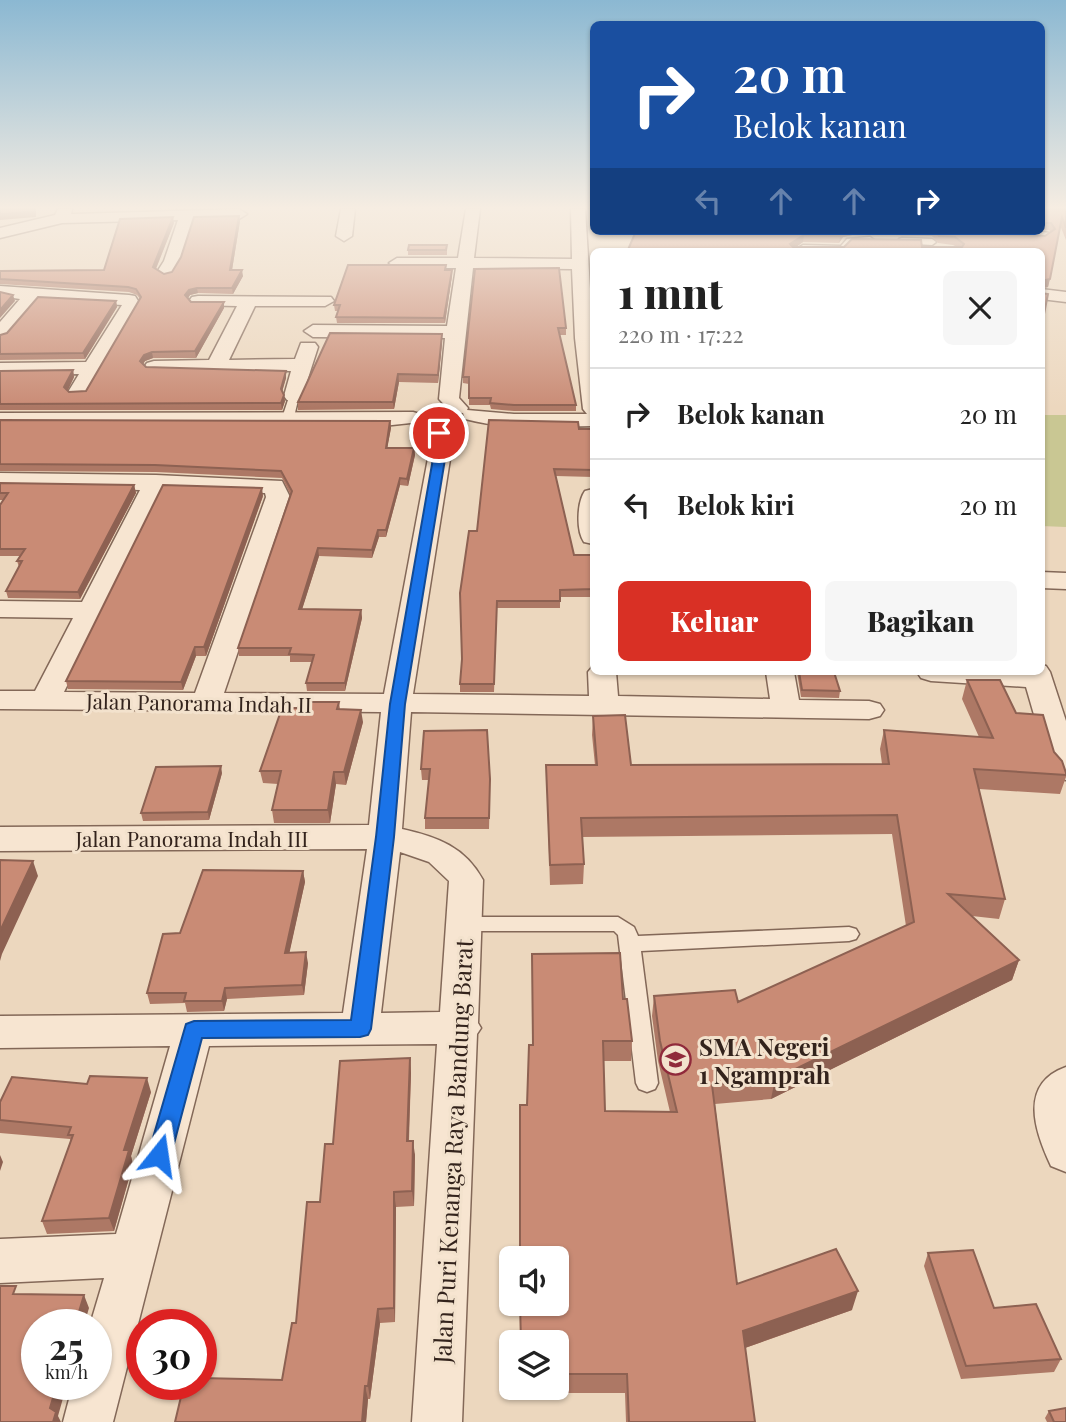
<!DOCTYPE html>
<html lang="id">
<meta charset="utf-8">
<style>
:root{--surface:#fff;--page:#f6f6f6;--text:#222;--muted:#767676;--line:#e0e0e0;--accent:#d93025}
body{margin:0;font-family:"Playfair Display",serif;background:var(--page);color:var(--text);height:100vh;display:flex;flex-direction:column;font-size:26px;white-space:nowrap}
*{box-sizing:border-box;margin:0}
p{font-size:23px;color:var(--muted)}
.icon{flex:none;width:38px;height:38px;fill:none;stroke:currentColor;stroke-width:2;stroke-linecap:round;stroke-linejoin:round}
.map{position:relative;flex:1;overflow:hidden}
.details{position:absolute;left:590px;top:248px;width:455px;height:427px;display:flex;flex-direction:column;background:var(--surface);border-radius:10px;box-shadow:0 2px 5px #0004}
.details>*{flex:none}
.guide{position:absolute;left:590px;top:21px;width:455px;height:214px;border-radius:10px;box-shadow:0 2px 5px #0004;background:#1a4fa0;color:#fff;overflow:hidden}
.fabs{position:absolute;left:499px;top:1246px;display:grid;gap:14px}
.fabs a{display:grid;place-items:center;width:70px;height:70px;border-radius:10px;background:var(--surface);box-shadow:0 2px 5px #0004;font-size:35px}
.speed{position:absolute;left:21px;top:1309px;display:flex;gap:14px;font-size:35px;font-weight:700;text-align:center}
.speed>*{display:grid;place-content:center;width:91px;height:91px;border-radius:50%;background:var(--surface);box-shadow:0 2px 5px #0004;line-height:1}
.speed small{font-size:18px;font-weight:400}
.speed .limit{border:10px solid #d22;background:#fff;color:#111}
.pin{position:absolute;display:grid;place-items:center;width:60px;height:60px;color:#fff;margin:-30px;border:4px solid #fff;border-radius:50%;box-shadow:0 2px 7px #0007}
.me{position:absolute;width:77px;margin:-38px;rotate:15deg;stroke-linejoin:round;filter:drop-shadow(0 0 5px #0008)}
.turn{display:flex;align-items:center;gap:24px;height:147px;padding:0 28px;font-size:32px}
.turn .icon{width:91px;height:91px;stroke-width:2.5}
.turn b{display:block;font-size:49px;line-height:60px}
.lanes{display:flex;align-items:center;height:66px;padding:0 28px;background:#0003;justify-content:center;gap:35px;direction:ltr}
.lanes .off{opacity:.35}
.round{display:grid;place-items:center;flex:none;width:74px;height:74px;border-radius:10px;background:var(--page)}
.head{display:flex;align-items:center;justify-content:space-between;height:119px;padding:0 28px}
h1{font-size:42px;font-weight:800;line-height:52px}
.action{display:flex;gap:14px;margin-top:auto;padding:14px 28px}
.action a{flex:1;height:80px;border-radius:10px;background:var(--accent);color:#fff;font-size:28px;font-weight:800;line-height:80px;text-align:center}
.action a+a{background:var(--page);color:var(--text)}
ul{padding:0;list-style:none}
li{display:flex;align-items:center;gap:21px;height:91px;padding:0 28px;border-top:2px solid var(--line)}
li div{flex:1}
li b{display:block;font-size:26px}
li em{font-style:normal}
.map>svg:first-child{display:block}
.green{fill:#c9c793}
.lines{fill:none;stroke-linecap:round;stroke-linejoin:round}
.service-casing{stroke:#836858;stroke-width:3}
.minor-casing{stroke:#836858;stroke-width:3}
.service{fill:#f7e5d1;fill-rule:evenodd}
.minor{fill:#f7e5d1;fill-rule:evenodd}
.wall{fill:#ad7865;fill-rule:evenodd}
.shaded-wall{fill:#8d6152}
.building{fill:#c98b75;stroke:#8d6152;stroke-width:2}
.route{fill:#1a73e8;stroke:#114b97;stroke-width:2}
.labels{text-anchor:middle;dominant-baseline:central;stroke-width:6;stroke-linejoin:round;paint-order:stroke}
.street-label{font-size:21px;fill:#33231c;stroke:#f3e2cd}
.near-poi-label{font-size:24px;font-weight:bold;fill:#33231c;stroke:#f3e2cd;text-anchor:start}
.near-street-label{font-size:24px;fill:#33231c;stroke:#f3e2cd}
</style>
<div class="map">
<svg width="1066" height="1422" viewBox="0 0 1066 1422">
<rect width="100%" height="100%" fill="#ecd7be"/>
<!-- green -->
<path class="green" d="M 1041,415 L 1066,415 L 1066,527 L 1041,526 Z"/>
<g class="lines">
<defs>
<path id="service" d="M 870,237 L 874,240 L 873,242 L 852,243 L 843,252 L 792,252 L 803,245 L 841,246 L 847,239 Z
M 902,238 L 932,239 L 936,242 L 932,245 L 899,243 L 899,239 Z
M 290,394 L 299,396 L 293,421 L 287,424 L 281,421 Z
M 465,917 L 618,917 L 634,927 L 638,936 L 849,927 L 856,929 L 859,934 L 856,939 L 849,941 L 641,951 L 658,1083 L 655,1089 L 647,1092 L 639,1089 L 636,1083 L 618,935 L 614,931 L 465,931 L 458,929 L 455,924 L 458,919 Z"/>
<path id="minor" d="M 58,209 L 72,209 L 71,214 L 74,214 L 239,209 L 247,214 L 239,219 L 193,220 L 180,261 L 171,276 L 165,277 L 157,272 L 164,261 L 178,220 L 62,223 L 0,238 L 0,228 L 55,215 Z
M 341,209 L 355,209 L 352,236 L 344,241 L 336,236 Z
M 466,209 L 480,209 L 474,258 L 572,259 L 571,209 L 585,209 L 593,336 L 593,426 C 551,427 506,430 465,419 L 463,413 L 451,412 L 439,399 L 445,338 L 313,337 L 304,331 L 313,325 L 447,326 L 456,268 L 397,268 L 389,263 L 397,258 L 458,258 ZM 473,268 L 572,269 L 575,338 L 583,409 L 587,414 L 514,414 L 467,410 L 468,408 L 459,398 Z
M 935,231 L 1037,231 L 1049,233 L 1051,236 L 1043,241 L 943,236 Z
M 0,286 L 129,295 L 135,296 L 140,304 L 88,392 L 85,396 L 71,396 L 68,392 L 79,374 L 0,375 L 0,363 L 86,362 L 122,305 L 38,300 L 7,338 L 0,340 L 0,322 L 20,299 L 0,296 Z
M 1041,289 L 1066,292 L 1066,302 L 1041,299 Z
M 198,296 L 331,297 L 334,301 L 325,306 L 255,306 L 229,360 L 295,359 L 301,343 L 315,343 L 318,347 L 301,400 L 287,400 L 284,396 L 291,371 L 147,371 L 144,367 L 147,363 L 154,361 L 209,360 L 237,306 L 192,305 L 189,301 L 192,297 Z
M 413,412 L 420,414 L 424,418 L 420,422 L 383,426 L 0,425 L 0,413 Z
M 439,427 L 447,428 L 450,433 L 451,453 L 413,694 L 589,696 L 588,672 L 593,666 L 593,672 L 616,672 L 618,696 L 770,699 L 766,672 L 794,672 L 799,700 L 869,701 L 880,704 L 884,710 L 880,716 L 869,719 L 411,712 L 402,829 C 438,837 465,847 483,880 L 478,1023 L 481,1028 L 477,1034 L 462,1422 L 412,1422 L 437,1044 L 209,1046 L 113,1422 L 63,1422 L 73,1384 L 96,1384 L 96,1325 L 90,1325 L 104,1278 L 0,1283 L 0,1239 L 116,1234 L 170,1046 L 0,1048 L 0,1016 L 343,1013 L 367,849 L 0,851 L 0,827 L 369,825 L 381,712 L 0,709 L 0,691 L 35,691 L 73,618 L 0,617 L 0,601 L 82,602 L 140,490 L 0,487 L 0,473 L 156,475 L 282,481 L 290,497 L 224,693 L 384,694 L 429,453 L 428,433 L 431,428 ZM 163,490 L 265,493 L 266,497 L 195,693 L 64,692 ZM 400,852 L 429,862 L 449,881 L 440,1012 L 381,1013 Z
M 593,489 L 593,544 L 584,542 C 576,531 577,502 585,491 Z
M 1041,572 L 1066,573 L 1066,589 L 1041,588 Z
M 1041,665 L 1046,666 L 1050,672 L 1066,721 L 1066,780 L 1055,777 L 1050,770 L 1026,687 L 931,681 L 921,678 L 917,672 L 1041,672 Z
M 1066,1067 L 1066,1172 L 1051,1166 C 1035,1132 1018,1084 1066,1067 Z"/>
</defs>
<!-- service casing -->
<use href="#service" class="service-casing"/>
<!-- minor casing -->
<use href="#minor" class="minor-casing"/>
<!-- service -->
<use href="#service" class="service"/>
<!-- minor -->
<use href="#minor" class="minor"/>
</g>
<!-- wall -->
<path class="wall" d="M 1041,209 L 1066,209 L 1066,240 L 1060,225 L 1048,287 L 1041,289 L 627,252 L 690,233 L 690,231 L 944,231 L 1045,236 L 1051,232 L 1049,230 L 1041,230 ZM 857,234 L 932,236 L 938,243 L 953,245 L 957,247 L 796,247 L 803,242 L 839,243 L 843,237 Z
M 240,221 L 232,270 L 243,276 L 233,294 L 198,293 L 190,295 L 188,298 L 191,302 L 224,308 L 196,358 L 153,358 L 145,361 L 143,364 L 146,367 L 286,378 L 282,392 L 285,401 L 282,410 L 0,410 L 0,371 L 73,370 L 74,377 L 68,390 L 69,392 L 86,391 L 140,299 L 137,295 L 129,292 L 0,284 L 0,271 L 104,270 L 174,223 L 156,269 L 164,274 L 172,272 Z
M 447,245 L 447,255 L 408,255 L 408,250 Z
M 475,269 L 566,328 L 566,335 L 559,335 L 576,405 L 576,411 L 514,411 L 491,409 L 490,405 L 469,405 L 469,384 L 463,383 L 463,377 Z
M 445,270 L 452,275 L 445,323 L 337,323 L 336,317 L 338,311 L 335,311 L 334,305 Z
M 116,301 L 117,307 L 85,359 L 0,360 L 0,335 Z
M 442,341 L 438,383 L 399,382 L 394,409 L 298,410 L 298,402 Z
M 0,420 L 390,421 L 391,428 L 387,448 L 414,448 L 415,455 L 408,486 L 400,485 L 386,537 L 379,537 L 372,558 L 319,556 L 302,609 L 361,610 L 362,618 L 345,691 L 307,691 L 306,683 L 312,662 L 290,662 L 290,656 L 239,656 L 238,648 L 290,494 L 282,478 L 156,472 L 0,471 Z
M 579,429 L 593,429 L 593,477 L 556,476 L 574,555 L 593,555 L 593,597 L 560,597 L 560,608 L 497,608 L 494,692 L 460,692 L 460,684 L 477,531 Z
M 0,483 L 134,485 L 136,493 L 80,599 L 8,598 L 6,591 L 19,567 L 17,561 L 20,556 L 0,556 L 0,505 L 3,500 L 0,500 Z
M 263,496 L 206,656 L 196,656 L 183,690 L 68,689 L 66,681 Z
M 797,672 L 834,672 L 840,691 L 839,698 L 801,697 Z
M 967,680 L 1016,713 L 1054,752 L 1066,773 L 1066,777 L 1060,794 L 979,789 L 1005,899 L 999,919 L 972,916 L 1019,960 L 1012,980 L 771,1099 L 715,1104 L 737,1284 L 852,1310 L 745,1348 L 755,1422 L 626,1422 L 625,1393 L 521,1393 L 521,1388 L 556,1388 L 556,1342 L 527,1105 L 533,1045 L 623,999 L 632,1041 L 631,1061 L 603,1061 L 605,1111 L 670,1112 L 658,1061 L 652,1016 L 654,996 L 738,1002 L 906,926 L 892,834 L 582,837 L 584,864 L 583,884 L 550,885 L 546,765 L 595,765 L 592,735 L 593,716 L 631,765 L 882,764 L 880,749 L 884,730 L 979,737 L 962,699 Z
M 339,702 L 340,709 L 363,722 L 346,785 L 336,784 L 330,823 L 274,823 L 272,810 L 278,784 L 263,783 L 260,771 L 298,708 Z
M 424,731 L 490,790 L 489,829 L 425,829 L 425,818 L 429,780 L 422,780 L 421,769 Z
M 222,773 L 209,820 L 143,821 L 141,813 Z
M 303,871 L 305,882 L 289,953 L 308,963 L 304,995 L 227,999 L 224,1011 L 187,1012 L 185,1003 L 150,1004 L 147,993 L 180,933 Z
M 410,1058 L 411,1073 L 409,1141 L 415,1155 L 414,1206 L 396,1207 L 395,1322 L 380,1323 L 370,1399 L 368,1399 L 366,1422 L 175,1422 L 282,1380 L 296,1323 L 320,1202 L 333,1144 Z
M 151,1092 L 131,1156 L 133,1164 L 114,1231 L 47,1234 L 42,1221 L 71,1141 L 70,1139 L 0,1133 L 0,1102 Z
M 928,1253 L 994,1308 L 1061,1359 L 1054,1372 L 961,1379 L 924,1266 Z
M 1049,1411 L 1066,1422 L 1047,1422 L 1045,1418 Z"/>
<!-- shaded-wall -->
<path class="shaded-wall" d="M 36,209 L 36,217 L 0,220 L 0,214 Z
M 239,216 L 240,221 L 231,276 L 230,270 Z
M 173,217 L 174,223 L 154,273 L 153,267 Z
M 844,231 L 858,231 L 857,234 L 843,237 L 839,243 L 840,236 Z
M 804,235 L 803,242 L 789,252 L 790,244 Z
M 242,270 L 243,276 L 233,294 L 232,288 Z
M 452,270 L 452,275 L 445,323 L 444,318 Z
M 1050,279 L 1048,287 L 1041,288 L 1041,281 Z
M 197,288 L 198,293 L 190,295 L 186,301 L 185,295 L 189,290 Z
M 13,295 L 15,301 L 0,318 L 0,310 Z
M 116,301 L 117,307 L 85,359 L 83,353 Z
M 224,302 L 224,308 L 196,358 L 195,351 Z
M 442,334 L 442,341 L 438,383 L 438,375 Z
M 152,352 L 153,358 L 145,361 L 141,367 L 140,361 L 144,355 Z
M 73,370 L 74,377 L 66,394 L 64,387 Z
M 286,371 L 286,378 L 281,395 L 281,389 Z
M 398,374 L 399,382 L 394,409 L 393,402 Z
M 284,395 L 285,401 L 282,410 L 281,403 Z
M 390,421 L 391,428 L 386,455 L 386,448 Z
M 414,448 L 415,455 L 408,486 L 407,479 Z
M 400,478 L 400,485 L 386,537 L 386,530 Z
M 134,485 L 136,493 L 80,599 L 78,592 Z
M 262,488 L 263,496 L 206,656 L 204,647 Z
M 378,530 L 379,537 L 372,558 L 372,550 Z
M 318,548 L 319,556 L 300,616 L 299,609 Z
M 361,610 L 362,618 L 345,691 L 345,683 Z
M 195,647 L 196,656 L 183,690 L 181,682 Z
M 361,710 L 363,722 L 346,785 L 344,772 Z
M 221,766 L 222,773 L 209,820 L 208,812 Z
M 334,772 L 336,784 L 330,823 L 328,810 Z
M 33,861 L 38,876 L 2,954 L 0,961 L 0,931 Z
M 303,871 L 305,882 L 287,964 L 285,953 Z
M 306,952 L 308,963 L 304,995 L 302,985 Z
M 1019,960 L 1012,980 L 771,1099 L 775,1079 Z
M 225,988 L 227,999 L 224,1011 L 222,1001 Z
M 410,1058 L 411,1073 L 408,1155 L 407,1141 Z
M 147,1078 L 151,1092 L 131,1156 L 133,1164 L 114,1231 L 109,1218 L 124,1150 Z
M 413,1141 L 415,1155 L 414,1206 L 412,1191 Z
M 0,1155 L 3,1162 L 0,1171 Z
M 394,1192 L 396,1207 L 395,1322 L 394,1308 Z
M 858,1291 L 852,1310 L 739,1350 L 743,1331 Z
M 84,1295 L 89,1308 L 84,1325 L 75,1325 Z
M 378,1309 L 380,1323 L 370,1399 L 368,1386 Z
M 57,1384 L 67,1384 L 58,1416 L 61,1422 L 53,1422 L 50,1408 Z
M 365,1386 L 368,1399 L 366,1422 L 362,1422 Z"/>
<!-- building -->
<path class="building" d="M 0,209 L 35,209 L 35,211 L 0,214 Z
M 1041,209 L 1066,209 L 1066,228 L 1062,217 L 1050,279 L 1041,281 L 1041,252 L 627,252 L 636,231 L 692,233 L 692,231 L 844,231 L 840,236 L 804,235 L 790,244 L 793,247 L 844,247 L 852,239 L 921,240 L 922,247 L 962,247 L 964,244 L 955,237 L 939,236 L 935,231 L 1045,236 L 1055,229 L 1051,223 L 1041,223 Z
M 239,216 L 230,270 L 242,270 L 232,288 L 197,288 L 189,290 L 185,295 L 191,302 L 224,302 L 195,351 L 152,352 L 144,355 L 140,361 L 146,367 L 286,371 L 281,389 L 284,395 L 281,403 L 0,404 L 0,371 L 73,370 L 64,387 L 69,392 L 86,391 L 141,297 L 136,289 L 128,287 L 0,279 L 0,271 L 104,270 L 120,219 L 173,217 L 153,267 L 164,274 L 172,272 L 181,257 L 194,217 Z
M 409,245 L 447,245 L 446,250 L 408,250 Z
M 348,265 L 446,265 L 445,270 L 452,270 L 444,318 L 336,317 L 340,305 L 334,305 Z
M 559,268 L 566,328 L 558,328 L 576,405 L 514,405 L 490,403 L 491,398 L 469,398 L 469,377 L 463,377 L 475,269 Z
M 0,292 L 13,295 L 0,310 Z
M 1041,293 L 1048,294 L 1042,324 L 1041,324 Z
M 38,297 L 116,301 L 83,353 L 0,354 L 0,335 L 7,333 Z
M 330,333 L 442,334 L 438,375 L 398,374 L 393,402 L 298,402 Z
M 0,420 L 390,421 L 386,448 L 414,448 L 407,479 L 400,478 L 386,530 L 378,530 L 372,550 L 318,548 L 299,609 L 361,610 L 345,683 L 306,683 L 314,655 L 289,654 L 291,648 L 238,648 L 292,491 L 281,471 L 155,465 L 0,464 Z
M 489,420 L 578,422 L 579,429 L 593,429 L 593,470 L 554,469 L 574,555 L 593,555 L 593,589 L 560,590 L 560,601 L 497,601 L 494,684 L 460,684 L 462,659 L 460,593 L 469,531 L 477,531 Z
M 0,483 L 134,485 L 78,592 L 6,591 L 22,561 L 17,561 L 25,549 L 0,549 L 0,505 L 8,493 L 0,493 Z
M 163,485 L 262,488 L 204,647 L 195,647 L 181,682 L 66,681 Z
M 799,672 L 834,672 L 840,691 L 802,690 Z
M 967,680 L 1000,680 L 1016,713 L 1043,715 L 1054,752 L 1062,761 L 1066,773 L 1066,775 L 974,769 L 1005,899 L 948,894 L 1019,960 L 775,1079 L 712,1085 L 737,1284 L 836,1249 L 858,1291 L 743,1331 L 755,1422 L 629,1422 L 627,1374 L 556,1374 L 556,1342 L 521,1342 L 520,1304 L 556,1304 L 556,1258 L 520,1258 L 520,1105 L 527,1105 L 529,1045 L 533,1045 L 532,954 L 620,953 L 623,999 L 627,999 L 632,1041 L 603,1041 L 605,1111 L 677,1112 L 660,1041 L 654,996 L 735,990 L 738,1002 L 914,922 L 897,815 L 581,818 L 584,864 L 550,865 L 546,765 L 597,765 L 593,716 L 625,715 L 631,765 L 889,764 L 884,730 L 993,738 Z
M 300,702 L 339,702 L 337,709 L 361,710 L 344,772 L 334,772 L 328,810 L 272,810 L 281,771 L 260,771 L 282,708 L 298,708 Z
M 487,730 L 490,779 L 489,818 L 425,818 L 430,769 L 421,769 L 424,731 Z
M 221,766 L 208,812 L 141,813 L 156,767 Z
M 0,860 L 33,861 L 0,931 Z
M 203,870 L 303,871 L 285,953 L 306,952 L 302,985 L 225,988 L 222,1001 L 184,1001 L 186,993 L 147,993 L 163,934 L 180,933 Z
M 410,1058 L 407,1141 L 413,1141 L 412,1191 L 394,1192 L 394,1308 L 378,1309 L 368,1386 L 365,1386 L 362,1422 L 175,1422 L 184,1384 L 201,1384 L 201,1378 L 282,1380 L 292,1323 L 296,1323 L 307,1202 L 320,1202 L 325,1144 L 333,1144 L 340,1061 Z
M 90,1076 L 147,1078 L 124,1150 L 129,1150 L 109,1218 L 42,1221 L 73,1135 L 68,1135 L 71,1127 L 0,1120 L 0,1102 L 12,1077 L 87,1084 Z
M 973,1250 L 994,1308 L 1036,1304 L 1061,1359 L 966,1366 L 928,1253 Z
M 0,1286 L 16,1286 L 13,1294 L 84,1295 L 75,1325 L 37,1325 L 37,1384 L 57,1384 L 50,1408 L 56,1412 L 53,1422 L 0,1422 Z
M 1066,1408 L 1066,1422 L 1054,1422 L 1049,1411 Z"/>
<!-- sky -->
<linearGradient id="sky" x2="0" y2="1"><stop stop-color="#8bb8d2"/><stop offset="0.51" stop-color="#f6ede2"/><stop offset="1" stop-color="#f6ede2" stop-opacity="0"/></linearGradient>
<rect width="1066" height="408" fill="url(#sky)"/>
<!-- route -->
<path class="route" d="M 439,429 L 445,433 L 446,453 L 405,704 L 394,837 L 371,1029 L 368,1035 L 360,1037 L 202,1038 L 171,1155 L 167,1162 L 159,1165 L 151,1162 L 148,1155 L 186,1024 L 194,1021 L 351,1020 L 376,837 L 390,704 L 434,453 L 433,433 Z"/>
<!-- icons -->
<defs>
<symbol id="school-ring" viewBox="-11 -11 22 22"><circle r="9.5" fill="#f3e2cd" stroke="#902a3b" stroke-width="1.5"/><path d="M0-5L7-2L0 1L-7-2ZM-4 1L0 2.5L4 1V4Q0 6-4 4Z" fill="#902a3b"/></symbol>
</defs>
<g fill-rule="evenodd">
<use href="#school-ring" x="658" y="1042" width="35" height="35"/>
</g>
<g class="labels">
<!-- street labels -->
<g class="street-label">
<text transform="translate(199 702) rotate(1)">Jalan Panorama Indah II</text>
<text x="192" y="838">Jalan Panorama Indah III</text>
</g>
<!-- near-poi labels -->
<g class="near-poi-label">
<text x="699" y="1046">SMA Negeri<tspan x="699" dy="28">1 Ngamprah</tspan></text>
</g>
<!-- near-street labels -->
<g class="near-street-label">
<text transform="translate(452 1151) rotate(-87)">Jalan Puri Kenanga Raya Bandung Barat</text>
</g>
</g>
</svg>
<div class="fabs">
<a><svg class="icon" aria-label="sound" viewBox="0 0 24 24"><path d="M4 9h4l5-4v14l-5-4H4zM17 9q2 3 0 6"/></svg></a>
<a><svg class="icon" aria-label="layers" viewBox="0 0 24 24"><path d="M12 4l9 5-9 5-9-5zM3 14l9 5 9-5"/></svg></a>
</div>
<div class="speed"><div>25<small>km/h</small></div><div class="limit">30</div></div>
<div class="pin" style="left:439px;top:433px;background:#d93025"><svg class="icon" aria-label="arrive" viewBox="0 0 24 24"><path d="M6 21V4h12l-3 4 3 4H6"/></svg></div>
<svg class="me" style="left:159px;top:1155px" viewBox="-20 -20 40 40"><path d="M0-17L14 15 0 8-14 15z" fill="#1a73e8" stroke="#fff" stroke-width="4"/></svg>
<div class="guide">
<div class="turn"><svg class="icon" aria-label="right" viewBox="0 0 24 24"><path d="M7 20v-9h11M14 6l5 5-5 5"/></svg><div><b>20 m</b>Belok kanan</div></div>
<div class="lanes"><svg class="icon off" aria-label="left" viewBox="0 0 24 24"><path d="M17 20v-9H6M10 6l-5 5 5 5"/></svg><svg class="icon off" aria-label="ahead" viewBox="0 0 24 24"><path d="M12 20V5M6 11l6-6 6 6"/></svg><svg class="icon off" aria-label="ahead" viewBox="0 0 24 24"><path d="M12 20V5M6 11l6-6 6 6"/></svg><svg class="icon" aria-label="right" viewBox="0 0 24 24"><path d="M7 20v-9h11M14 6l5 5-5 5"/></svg></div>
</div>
<section class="details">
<div class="head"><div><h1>1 mnt</h1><p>220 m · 17:22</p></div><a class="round"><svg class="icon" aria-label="close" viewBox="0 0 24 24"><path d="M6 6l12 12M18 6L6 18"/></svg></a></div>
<ul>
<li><svg class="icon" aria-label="right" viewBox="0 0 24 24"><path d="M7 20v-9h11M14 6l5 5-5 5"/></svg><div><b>Belok kanan</b></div><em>20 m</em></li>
<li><svg class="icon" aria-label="left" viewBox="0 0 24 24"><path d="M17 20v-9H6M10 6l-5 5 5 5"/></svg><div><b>Belok kiri</b></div><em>20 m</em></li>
</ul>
<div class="action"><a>Keluar</a><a>Bagikan</a></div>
</section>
</div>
